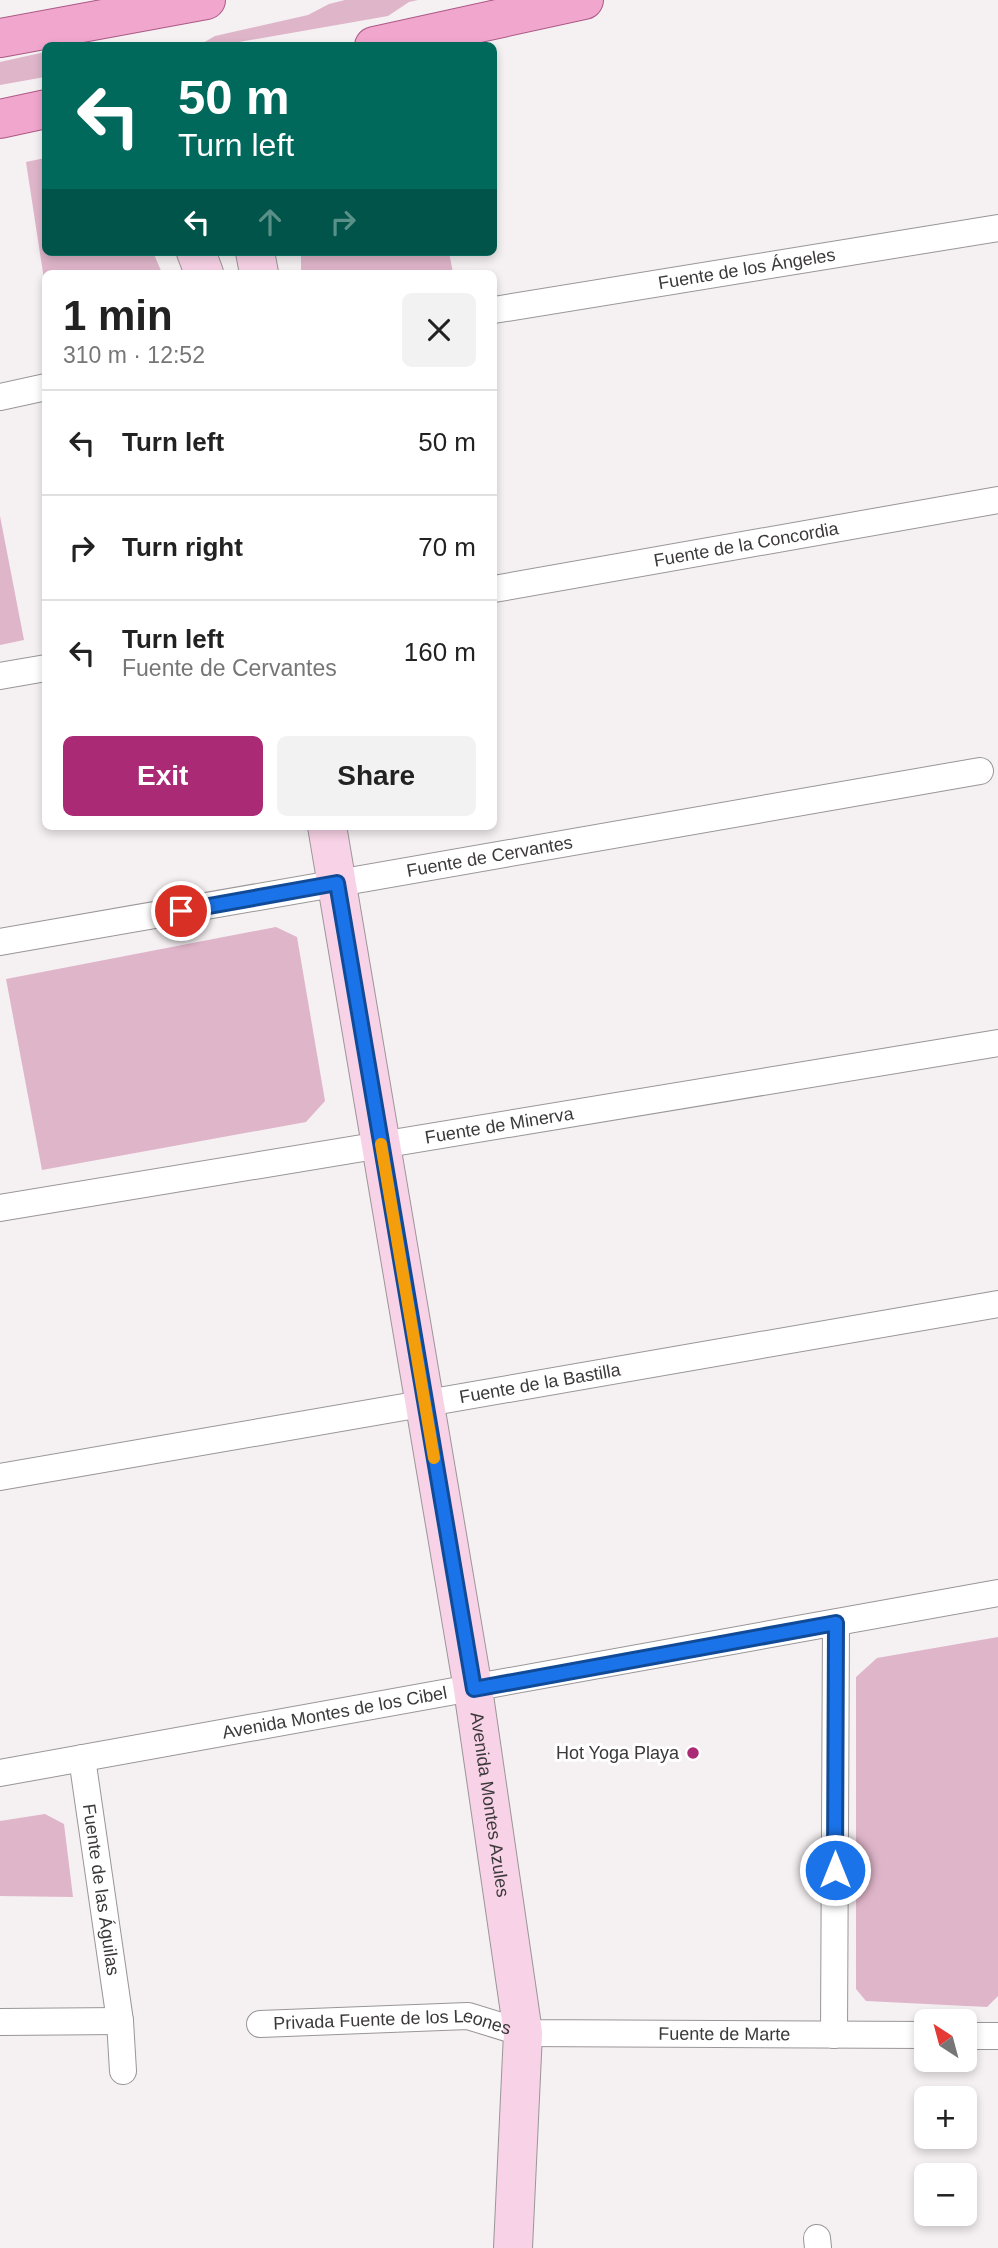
<!DOCTYPE html>
<meta charset="utf-8">
<style>
:root{--surface:#fff;--page:#f2f2f2;--text:#222;--muted:#767676;--line:#e0e0e0;--accent:#ab2a76}
body{margin:0;font-family:Helvetica,sans-serif;background:var(--page);color:var(--text);height:100vh;display:flex;flex-direction:column;font-size:26px;white-space:nowrap}
*{box-sizing:border-box;margin:0}
p{font-size:23px;color:var(--muted)}
.icon{flex:none;width:38px;height:38px;fill:none;stroke:currentColor;stroke-width:2;stroke-linecap:round;stroke-linejoin:round}
.map{position:relative;flex:1;overflow:hidden}
.side{position:absolute;left:42px;top:270px;width:455px;height:560px;display:flex;flex-direction:column;background:var(--surface);border-radius:10px;box-shadow:0 4px 10px #0003}
.side>*{flex:none}
.banner{position:absolute;left:42px;top:42px;width:455px;height:214px;border-radius:10px;box-shadow:0 4px 10px #0003;background:#00695c;color:#fff;overflow:hidden}
.needle{width:46px;rotate:324deg}
.fabs{position:absolute;left:914px;top:2009px;display:grid;gap:14px}
.fabs a{display:grid;place-items:center;width:63px;height:63px;border-radius:10px;background:var(--surface);box-shadow:0 4px 10px #0003;font-size:35px}
.pin{position:absolute;display:grid;place-items:center;width:60px;height:60px;color:#fff;margin:-30px;border:4px solid #fff;border-radius:50%;box-shadow:0 2px 7px #0007}
.me{position:absolute;width:77px;margin:-38px;rotate:0deg;stroke-linejoin:round;filter:drop-shadow(0 0 5px #0008)}
.turn{display:flex;align-items:center;gap:24px;height:147px;padding:0 21px;font-size:32px}
.turn .icon{width:91px;height:91px;stroke-width:2.5}
.turn b{display:block;font-size:49px;line-height:60px}
.lanes{display:flex;align-items:center;height:66px;padding:0 21px;background:#0003;justify-content:center;gap:35px;direction:ltr}
.lanes .off{opacity:.35}
.round{display:grid;place-items:center;flex:none;width:74px;height:74px;border-radius:10px;background:var(--page)}
.head{display:flex;align-items:center;justify-content:space-between;height:119px;padding:0 21px}
h1{font-size:42px;font-weight:700;line-height:52px}
.cta{display:flex;gap:14px;margin-top:auto;padding:14px 21px}
.cta a{flex:1;height:80px;border-radius:10px;background:var(--accent);color:#fff;font-size:28px;font-weight:700;line-height:80px;text-align:center}
.cta a+a{background:var(--page);color:var(--text)}
ul{padding:0;list-style:none}
li{display:flex;align-items:center;gap:21px;height:105px;padding:0 21px;border-top:2px solid var(--line)}
li div{flex:1}
li b{display:block;font-size:26px}
li em{font-style:normal}
.map>svg:first-child{display:block}
.green{fill:#dfb5c9}
.lines{fill:none;stroke-linecap:round;stroke-linejoin:round}
.street-casing{stroke:#9a9698;stroke-width:28}
.secondary-casing{stroke:#9a9698;stroke-width:40}
.primary-casing{stroke:#ab5985;stroke-width:40}
.street{stroke:#fff;stroke-width:26}
.secondary{stroke:#f8d2e6;stroke-width:38}
.primary{stroke:#f1a6ce;stroke-width:38}
.route-casing{stroke:#114b97;stroke-width:18}
.route{stroke:#1a73e8;stroke-width:12}
.slow{stroke:#f59e0b;stroke-width:12}
.poi-dot{fill:#ab2a76;stroke:#fff;stroke-width:2.5}
.labels{text-anchor:middle;dominant-baseline:central;stroke-width:6;stroke-linejoin:round;paint-order:stroke}
.street-label{font-size:18px;fill:#3b393a;stroke:#fff}
.poi-label{font-size:18px;fill:#3b393a;stroke:#fff;text-anchor:end}
</style>
<div class="map">
<svg width="998" height="2248" viewBox="0 0 998 2248">
<rect width="100%" height="100%" fill="#f5f0f2"/>
<!-- green -->
<path class="green" d="M 345,0 L 418,0 L 409,2 L 388,16 L 222,45 L 207,45 L 203,43 L 215,36 L 308,15 L 329,4 Z
M 45,52 L 45,77 L 0,85 L 0,62 Z
M 45,158 L 46,252 L 153,252 L 162,273 L 46,273 L 45,286 L 26,162 Z
M 301,252 L 449,252 L 453,273 L 301,273 Z
M 0,516 L 24,640 L 0,645 Z
M 276,927 L 297,937 L 325,1101 L 306,1122 L 42,1170 L 6,979 Z
M 998,1637 L 998,1996 L 987,2007 L 866,2001 L 856,1989 L 856,1677 L 877,1658 Z
M 45,1814 L 64,1824 L 73,1897 L 0,1896 L 0,1821 Z"/>
<g class="lines">
<defs>
<g id="street">
<path id="s1" d="M 494,310 L 998,228"/>
<path d="M 0,397 L 46,387"/>
<path id="s2" d="M 494,589 L 998,500"/>
<path d="M 0,676 L 46,668"/>
<path id="s3" d="M 0,942 L 980,771"/>
<path id="s4" d="M 0,1208 L 998,1043"/>
<path id="s5" d="M 0,1477 L 998,1304"/>
<path id="s6" d="M 82,1758 L 120,2021 L 123,2071"/>
<path id="s7" d="M 0,1773 L 998,1593"/>
<path d="M 0,2022 L 120,2021"/>
<path id="s8" d="M 260,2024 L 468,2016 L 523,2033 L 926,2035"/>
<path d="M 834,2035 L 836,1623"/>
<path d="M 964,2036 L 998,2036"/>
<path d="M 817,2238 L 818,2248"/>
</g>
<g id="secondary">
<path d="M 196,252 L 204,273"/>
<path d="M 255,252 L 259,273"/>
<path id="s9" d="M 327,826 L 473,1689 L 523,2033 L 513,2248"/>
</g>
<path id="primary" d="M 0,38 L 206,0
M 374,46 L 584,0
M 0,119 L 46,109"/>
</defs>
<!-- street casing -->
<use href="#street" class="street-casing"/>
<!-- secondary casing -->
<use href="#secondary" class="secondary-casing"/>
<!-- primary casing -->
<use href="#primary" class="primary-casing"/>
<!-- street -->
<use href="#street" class="street"/>
<!-- secondary -->
<use href="#secondary" class="secondary"/>
<!-- primary -->
<use href="#primary" class="primary"/>
</g>
<g class="lines">
<defs>
<path id="route" d="M 181,911 L 337,883 L 474,1689 L 836,1623 L 835,1870"/>
</defs>
<!-- route casing -->
<use href="#route" class="route-casing"/>
<!-- route -->
<use href="#route" class="route"/>
<!-- slow -->
<path class="slow" d="M 381,1144 L 434,1458"/>
</g>
<!-- markers -->
<circle class="poi-dot" cx="693" cy="1753" r="7"/>
<g class="labels">
<!-- street labels -->
<g class="street-label">
<text stroke="none"><textPath href="#s1" startOffset="256">Fuente de los Ángeles</textPath></text>
<text stroke="none"><textPath href="#s2" startOffset="256">Fuente de la Concordia</textPath></text>
<text stroke="none"><textPath href="#s3" startOffset="497">Fuente de Cervantes</textPath></text>
<text stroke="none"><textPath href="#s4" startOffset="506">Fuente de Minerva</textPath></text>
<text stroke="none"><textPath href="#s5" startOffset="548">Fuente de la Bastilla</textPath></text>
<text stroke="none"><textPath href="#s7" startOffset="340">Avenida Montes de los Cibel</textPath></text>
<text stroke="none"><textPath href="#s9" startOffset="992">Avenida Montes Azules</textPath></text>
<text stroke="none"><textPath href="#s6" startOffset="133">Fuente de las Águilas</textPath></text>
<text stroke="none"><textPath href="#s8" startOffset="133">Privada Fuente de los Leones</textPath></text>
<text stroke="none"><textPath href="#s8" startOffset="467">Fuente de Marte</textPath></text>
</g>
<!-- poi labels -->
<g class="poi-label">
<text x="679" y="1753">Hot Yoga Playa</text>
</g>
</g>
</svg>
<div class="fabs">
<a><svg class="needle" viewBox="-14 -14 28 28"><path d="M0-13l5 13h-10z" fill="#e53935"/><path d="M0 13l5-13h-10z" fill="#767676"/></svg></a>
<a>+</a>
<a>−</a>
</div>
<div class="pin" style="left:181px;top:911px;background:#d93025"><svg class="icon" aria-label="arrive" viewBox="0 0 24 24"><path d="M6 21V4h12l-3 4 3 4H6"/></svg></div>
<svg class="me" style="left:835px;top:1870px" viewBox="-20 -20 40 40"><circle r="17" fill="#1a73e8" stroke="#fff" stroke-width="3"/><path d="M0-11L8 9 0 5-8 9z" fill="#fff"/></svg>
<div class="banner">
<div class="turn"><svg class="icon" aria-label="left" viewBox="0 0 24 24"><path d="M17 20v-9H6M10 6l-5 5 5 5"/></svg><div><b>50 m</b>Turn left</div></div>
<div class="lanes"><svg class="icon" aria-label="left" viewBox="0 0 24 24"><path d="M17 20v-9H6M10 6l-5 5 5 5"/></svg><svg class="icon off" aria-label="ahead" viewBox="0 0 24 24"><path d="M12 20V5M6 11l6-6 6 6"/></svg><svg class="icon off" aria-label="right" viewBox="0 0 24 24"><path d="M7 20v-9h11M14 6l5 5-5 5"/></svg></div>
</div>
<section class="side">
<div class="head"><div><h1>1 min</h1><p>310 m · 12:52</p></div><a class="round"><svg class="icon" aria-label="close" viewBox="0 0 24 24"><path d="M6 6l12 12M18 6L6 18"/></svg></a></div>
<ul>
<li><svg class="icon" aria-label="left" viewBox="0 0 24 24"><path d="M17 20v-9H6M10 6l-5 5 5 5"/></svg><div><b>Turn left</b></div><em>50 m</em></li>
<li><svg class="icon" aria-label="right" viewBox="0 0 24 24"><path d="M7 20v-9h11M14 6l5 5-5 5"/></svg><div><b>Turn right</b></div><em>70 m</em></li>
<li><svg class="icon" aria-label="left" viewBox="0 0 24 24"><path d="M17 20v-9H6M10 6l-5 5 5 5"/></svg><div><b>Turn left</b><p>Fuente de Cervantes</p></div><em>160 m</em></li>
</ul>
<div class="cta"><a>Exit</a><a>Share</a></div>
</section>
</div>
